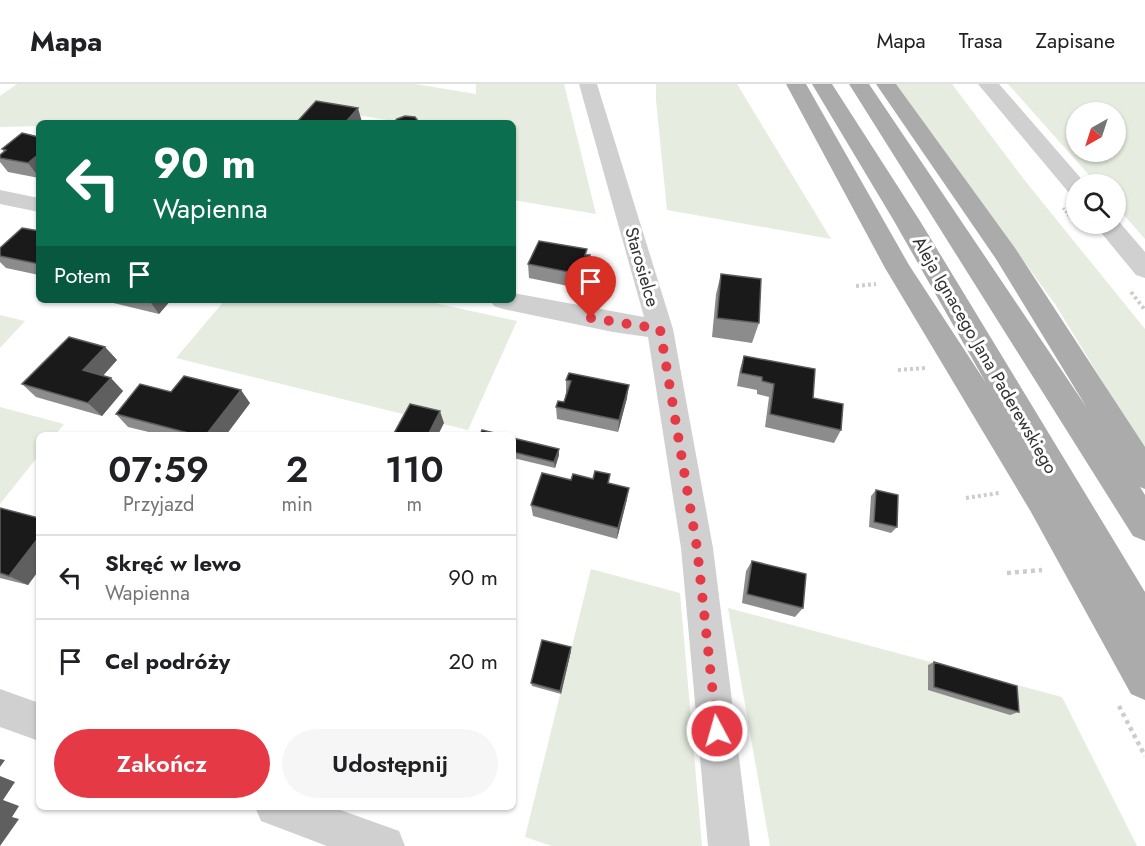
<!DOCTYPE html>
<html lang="pl">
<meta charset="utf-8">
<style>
:root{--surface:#fff;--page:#f6f6f6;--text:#202124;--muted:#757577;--line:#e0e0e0;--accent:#e63946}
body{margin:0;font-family:Jost,sans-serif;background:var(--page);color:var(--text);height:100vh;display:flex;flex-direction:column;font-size:22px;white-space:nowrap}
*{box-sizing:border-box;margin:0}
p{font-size:20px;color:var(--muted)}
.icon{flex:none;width:33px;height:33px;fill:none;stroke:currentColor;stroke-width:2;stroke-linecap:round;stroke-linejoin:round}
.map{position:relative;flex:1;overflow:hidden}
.drawer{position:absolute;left:36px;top:348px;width:480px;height:378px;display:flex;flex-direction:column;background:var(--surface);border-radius:9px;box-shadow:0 2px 4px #0004}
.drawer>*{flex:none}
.top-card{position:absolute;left:36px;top:36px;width:480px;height:183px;border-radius:9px;box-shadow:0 2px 4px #0004;background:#0b6e4f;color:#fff;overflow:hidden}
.needle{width:39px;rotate:219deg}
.tools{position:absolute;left:1066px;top:18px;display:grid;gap:12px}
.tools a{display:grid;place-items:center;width:60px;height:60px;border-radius:50%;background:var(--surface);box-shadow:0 2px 4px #0004;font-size:30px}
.pin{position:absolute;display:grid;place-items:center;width:51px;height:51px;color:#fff;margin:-62px -26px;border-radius:50% 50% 50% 0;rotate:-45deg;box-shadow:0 0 6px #0007}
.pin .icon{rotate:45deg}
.me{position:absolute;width:66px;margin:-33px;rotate:354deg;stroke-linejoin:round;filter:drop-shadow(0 0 4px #0008)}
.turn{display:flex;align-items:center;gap:21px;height:126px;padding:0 18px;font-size:27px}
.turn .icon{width:78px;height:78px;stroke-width:2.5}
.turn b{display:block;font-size:42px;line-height:51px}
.then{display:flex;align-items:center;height:57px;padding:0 18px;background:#0003;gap:12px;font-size:22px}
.eta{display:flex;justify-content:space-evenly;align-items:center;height:102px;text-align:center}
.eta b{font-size:36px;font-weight:600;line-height:42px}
.button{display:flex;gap:12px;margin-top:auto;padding:12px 18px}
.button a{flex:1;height:69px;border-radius:36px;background:var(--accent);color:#fff;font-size:24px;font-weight:600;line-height:69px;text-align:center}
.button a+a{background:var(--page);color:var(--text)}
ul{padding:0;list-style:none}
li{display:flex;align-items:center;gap:18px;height:84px;padding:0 18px;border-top:2px solid var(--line)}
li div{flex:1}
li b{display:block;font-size:22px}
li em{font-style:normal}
header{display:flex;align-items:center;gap:36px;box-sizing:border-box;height:84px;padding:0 30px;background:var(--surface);border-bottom:2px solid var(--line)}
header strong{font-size:28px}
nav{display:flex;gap:33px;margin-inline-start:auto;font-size:21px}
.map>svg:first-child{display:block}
.green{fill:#e6ecdf;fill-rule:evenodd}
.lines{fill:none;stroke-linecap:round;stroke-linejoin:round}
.path-far2{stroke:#cdcdcd;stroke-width:3;stroke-dasharray:2 2;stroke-linecap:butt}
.path-far1{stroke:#cdcdcd;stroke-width:4;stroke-dasharray:3 3;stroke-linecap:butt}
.path{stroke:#cdcdcd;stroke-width:4.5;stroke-dasharray:4 4;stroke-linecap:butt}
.minor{fill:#d0d0d0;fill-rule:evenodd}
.tertiary{fill:#d0d0d0;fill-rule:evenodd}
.primary{fill:#ababab;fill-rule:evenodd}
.wall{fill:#8c8c8c}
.shaded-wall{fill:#5f5f5f}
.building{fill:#1a1a1a;stroke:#5f5f5f;stroke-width:1.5}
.route{stroke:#e63946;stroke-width:10;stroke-dasharray:0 18}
.labels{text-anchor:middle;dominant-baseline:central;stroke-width:6;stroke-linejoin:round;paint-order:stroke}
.street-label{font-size:18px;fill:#333;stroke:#fff}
</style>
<header>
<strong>Mapa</strong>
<nav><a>Mapa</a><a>Trasa</a><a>Zapisane</a></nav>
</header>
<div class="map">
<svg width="1145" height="762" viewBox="0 0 1145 762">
<rect width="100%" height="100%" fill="#fff"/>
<!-- green -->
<path class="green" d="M 17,0 L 415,0 L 476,10 L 476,0 L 564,0 L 596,130 L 513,116 L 513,39 L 405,39 L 315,24 L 301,39 L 175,39 L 177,36 L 39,39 L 39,42 L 0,43 L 0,12 Z
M 656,0 L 737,0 L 831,155 L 667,126 L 656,16 Z
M 894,0 L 952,0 L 1026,98 L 1145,245 L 1145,367 L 1055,220 Z
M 1008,0 L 1145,0 L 1145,155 L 1116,122 L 1116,100 L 1097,100 ZM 1077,28 L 1116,28 L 1116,68 L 1077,68 Z
M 225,216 L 421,216 L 517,237 L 468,346 L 176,274 Z
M 0,231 L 25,237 L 0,264 Z
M 0,323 L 64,340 L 55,351 L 39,351 L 39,371 L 0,420 Z
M 591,485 L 680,509 L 702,762 L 552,762 L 525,753 Z
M 728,524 L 1062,613 L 1137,762 L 770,762 Z"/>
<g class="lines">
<!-- path-far2 -->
<path class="path-far2" d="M 1063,124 L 1077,142"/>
<!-- path-far1 -->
<path class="path-far1" d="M 856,202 L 876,200
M 1131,208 L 1145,226
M 898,286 L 925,284
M 966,414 L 999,409"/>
<!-- path -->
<path class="path" d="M 1007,489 L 1042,486
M 1119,622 L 1145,672"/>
<!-- minor -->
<path class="minor" d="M 579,0 L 597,0 L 673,245 L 713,464 L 750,762 L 708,762 L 681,464 L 648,253 L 613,248 L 503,225 L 494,222 L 490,216 L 513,216 L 513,209 L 644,233 Z
M 0,106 L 39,114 L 39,128 L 0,120 Z
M 0,605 L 39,619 L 39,657 L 0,643 Z
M 255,723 L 332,723 L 399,747 L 405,762 L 327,762 L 261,737 Z"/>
<!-- tertiary -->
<path class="tertiary" d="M 978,0 L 999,0 L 1085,99 L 1077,100 L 1077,111 L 1069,109 Z
M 1116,134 L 1145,168 L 1145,194 L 1136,191 L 1094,140 L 1116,140 Z"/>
<!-- primary -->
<path class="primary" d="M 786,0 L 806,0 L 909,181 L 986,299 L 894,137 L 812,0 L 832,0 L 920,137 L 1145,508 L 1145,616 L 1131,610 L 1031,428 L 885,184 Z
M 849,0 L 869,0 L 1087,324 L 996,175 L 876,0 L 896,0 L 1015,164 L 1145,363 L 1145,405 L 1140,403 L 1145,411 L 1145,457 L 1133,452 Z"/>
</g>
<!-- wall -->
<path class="wall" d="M 39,53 L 39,94 L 8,88 L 0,78 L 0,71 L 4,68 L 2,65 Z
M 39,147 L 39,191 L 6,184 L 0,178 L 0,164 Z
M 587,171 L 590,171 L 590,186 L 583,205 L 529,194 L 528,180 Z
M 721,190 L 759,239 L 752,259 L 712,253 L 716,210 Z
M 101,216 L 171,216 L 159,230 Z
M 105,263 L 117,276 L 103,292 L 123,307 L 102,332 L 36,313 L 22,300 Z
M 744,272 L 813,314 L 841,346 L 834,359 L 765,343 L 769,313 L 757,310 L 757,306 L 737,302 L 740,285 Z
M 566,296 L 627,314 L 618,348 L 557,335 L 556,323 L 564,318 L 566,309 Z
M 171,308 L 250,319 L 226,351 L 161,351 L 128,343 L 116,330 Z
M 513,354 L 559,371 L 555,384 L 513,374 Z
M 571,396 L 609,399 L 627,415 L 617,455 L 533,432 L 531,421 Z
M 876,406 L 897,443 L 891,449 L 869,443 L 871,412 Z
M 0,424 L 39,434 L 39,486 L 28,501 L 0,494 Z
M 752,477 L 803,524 L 795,533 L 742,519 L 746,487 Z
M 571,563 L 571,567 L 561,610 L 532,602 L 531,599 Z
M 934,578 L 1019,628 L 1010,631 L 928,606 L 928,581 Z"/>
<!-- shaded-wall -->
<path class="shaded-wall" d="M 358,24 L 362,38 L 362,39 L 345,39 Z
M 39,70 L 39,93 L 28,79 Z
M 590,171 L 590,186 L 583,205 L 583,191 Z
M 149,216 L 171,216 L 159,230 Z
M 105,263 L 117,276 L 96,299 L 83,286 Z
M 111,294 L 123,307 L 102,332 L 88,319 Z
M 629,301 L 627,314 L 618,348 L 619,336 Z
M 241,306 L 250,319 L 226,351 L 206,351 Z
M 440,327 L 444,339 L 438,351 L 428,351 Z
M 559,365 L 559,371 L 555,384 L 554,378 Z
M 629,404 L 627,415 L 617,455 L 618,444 Z
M 39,453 L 39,486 L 28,501 L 9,492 Z
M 571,563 L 571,567 L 561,610 L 560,607 Z
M 0,675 L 5,676 L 0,683 Z
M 0,692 L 15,698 L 3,716 L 19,722 L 12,733 L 19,735 L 0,762 Z"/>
<!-- building -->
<path class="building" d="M 316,17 L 358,24 L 345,39 L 305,39 L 297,38 Z
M 405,32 L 415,33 L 418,37 L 439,37 L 441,39 L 393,39 L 397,35 Z
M 22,49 L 39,53 L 39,70 L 28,79 L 0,74 L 0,71 L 6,66 L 2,65 Z
M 22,144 L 39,147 L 39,180 L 0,172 L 0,164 Z
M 539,157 L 587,165 L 585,171 L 590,171 L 583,191 L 528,180 Z
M 721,190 L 761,195 L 759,239 L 717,234 Z
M 69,253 L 105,263 L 83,286 L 111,294 L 88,319 L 22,300 Z
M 744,272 L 815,285 L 813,314 L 843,320 L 841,346 L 770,330 L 774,300 L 762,297 L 762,293 L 741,289 Z
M 569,289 L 629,301 L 619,336 L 556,323 L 558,317 L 564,318 L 571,297 L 566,296 Z
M 184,292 L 241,306 L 206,351 L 196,351 L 116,330 L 140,300 L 171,308 Z
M 410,320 L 440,327 L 428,351 L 393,351 Z
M 482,346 L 503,351 L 480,351 Z
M 513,354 L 559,365 L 554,378 L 513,368 Z
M 595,387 L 610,390 L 608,399 L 629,404 L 618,444 L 531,421 L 542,389 L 571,396 L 573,390 L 593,395 Z
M 876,406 L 898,411 L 897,443 L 874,438 Z
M 0,424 L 39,434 L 39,453 L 9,492 L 0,489 Z
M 752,477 L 806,490 L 803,524 L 747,510 Z
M 542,556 L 571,563 L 560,607 L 531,599 Z
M 934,578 L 1017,602 L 1019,628 L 934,603 Z"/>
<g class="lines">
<!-- route -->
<path class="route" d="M 591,234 L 660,245 L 697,464 L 717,647"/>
</g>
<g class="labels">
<!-- street labels -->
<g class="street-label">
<text transform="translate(642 183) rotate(74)">Starosielce</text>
<text transform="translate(985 271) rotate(60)">Aleja Ignacego Jana Paderewskiego</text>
</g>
</g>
</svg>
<div class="tools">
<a><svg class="needle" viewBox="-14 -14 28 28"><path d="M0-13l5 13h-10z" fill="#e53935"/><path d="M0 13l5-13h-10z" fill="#757577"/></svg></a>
<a><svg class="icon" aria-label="search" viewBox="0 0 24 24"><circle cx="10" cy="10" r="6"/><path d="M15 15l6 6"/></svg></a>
</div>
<div class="pin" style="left:591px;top:234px;background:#d93025"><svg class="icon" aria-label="arrive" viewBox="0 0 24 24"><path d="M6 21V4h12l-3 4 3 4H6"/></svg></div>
<svg class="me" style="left:717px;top:647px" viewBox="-20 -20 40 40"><circle r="17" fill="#e63946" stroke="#fff" stroke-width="3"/><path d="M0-11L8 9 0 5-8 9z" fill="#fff"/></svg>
<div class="top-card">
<div class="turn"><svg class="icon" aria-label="left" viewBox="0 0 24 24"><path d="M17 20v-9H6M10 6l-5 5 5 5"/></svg><div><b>90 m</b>Wapienna</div></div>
<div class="then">Potem<svg class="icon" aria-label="arrive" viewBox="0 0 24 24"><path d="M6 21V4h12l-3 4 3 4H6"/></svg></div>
</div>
<section class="drawer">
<div class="eta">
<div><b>07:59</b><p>Przyjazd</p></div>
<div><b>2</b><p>min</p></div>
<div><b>110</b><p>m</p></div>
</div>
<ul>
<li><svg class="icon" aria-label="left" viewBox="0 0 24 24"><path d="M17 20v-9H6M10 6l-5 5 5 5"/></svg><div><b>Skręć w lewo</b><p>Wapienna</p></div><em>90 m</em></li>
<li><svg class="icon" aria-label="arrive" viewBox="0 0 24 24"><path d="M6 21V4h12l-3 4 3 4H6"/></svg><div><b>Cel podróży</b></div><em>20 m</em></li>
</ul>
<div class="button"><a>Zakończ</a><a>Udostępnij</a></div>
</section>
</div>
